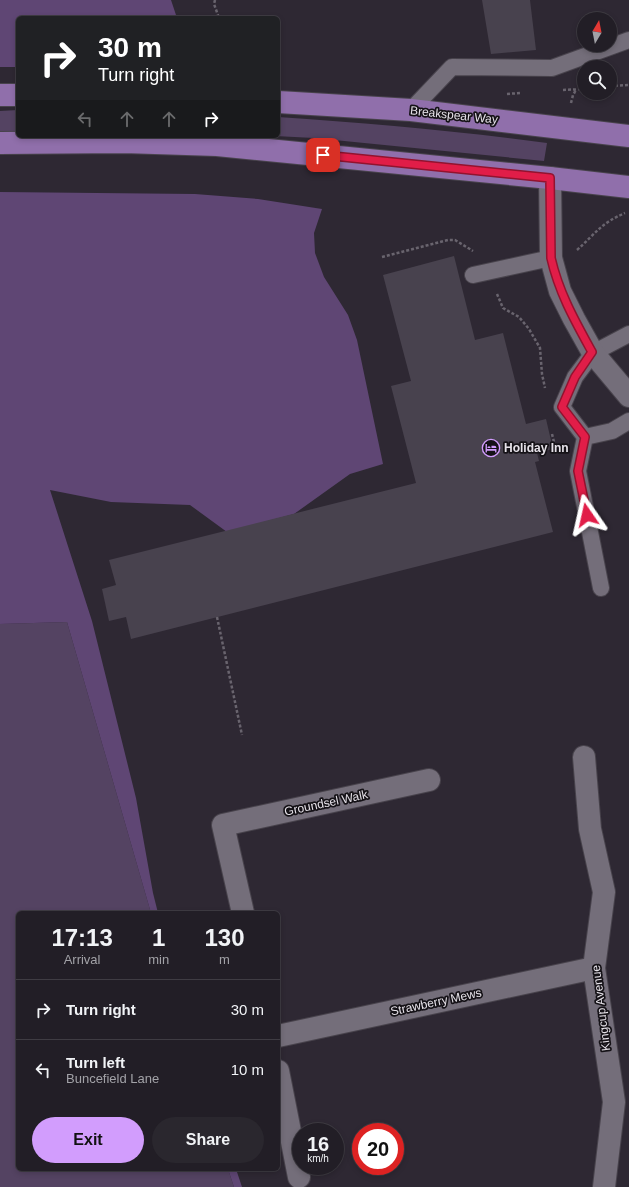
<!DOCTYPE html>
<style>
:root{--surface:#221e26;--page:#2a272e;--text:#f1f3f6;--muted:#a2a2a7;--line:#3f3c43;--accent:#d29dfd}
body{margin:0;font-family:Arial,sans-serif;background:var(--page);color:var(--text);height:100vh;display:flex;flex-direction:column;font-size:15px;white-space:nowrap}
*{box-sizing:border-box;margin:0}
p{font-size:13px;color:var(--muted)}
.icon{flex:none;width:22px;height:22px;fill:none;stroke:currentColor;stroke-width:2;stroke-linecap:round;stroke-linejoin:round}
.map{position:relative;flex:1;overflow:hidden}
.panel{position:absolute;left:16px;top:911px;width:264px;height:260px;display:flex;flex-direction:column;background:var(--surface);border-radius:6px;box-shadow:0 2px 6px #0003,0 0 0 1px var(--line)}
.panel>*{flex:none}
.top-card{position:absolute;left:16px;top:16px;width:264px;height:122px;border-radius:6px;box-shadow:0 2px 6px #0003,0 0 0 1px var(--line);background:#202124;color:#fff;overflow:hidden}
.needle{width:26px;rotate:10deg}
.controls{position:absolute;left:577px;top:12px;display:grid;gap:8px}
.controls a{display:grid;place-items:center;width:40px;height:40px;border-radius:50%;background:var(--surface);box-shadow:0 2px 6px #0003,0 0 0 1px var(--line);font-size:20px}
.speed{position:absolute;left:292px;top:1123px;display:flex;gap:8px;font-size:20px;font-weight:700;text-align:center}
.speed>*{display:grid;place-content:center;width:52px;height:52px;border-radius:50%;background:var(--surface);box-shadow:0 2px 6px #0003,0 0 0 1px var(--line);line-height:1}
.speed small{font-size:10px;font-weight:400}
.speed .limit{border:6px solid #d22;background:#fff;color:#111}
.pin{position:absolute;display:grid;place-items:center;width:34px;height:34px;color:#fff;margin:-17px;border-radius:8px;box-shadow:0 2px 6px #0006}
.me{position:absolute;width:44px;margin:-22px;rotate:349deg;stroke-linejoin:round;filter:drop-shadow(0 0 3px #0008)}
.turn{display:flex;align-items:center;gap:14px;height:84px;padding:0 16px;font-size:18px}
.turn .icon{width:52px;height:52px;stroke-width:2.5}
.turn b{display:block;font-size:28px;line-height:34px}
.lanes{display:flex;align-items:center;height:38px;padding:0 16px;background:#0003;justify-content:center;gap:20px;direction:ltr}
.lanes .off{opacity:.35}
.eta{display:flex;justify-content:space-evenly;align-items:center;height:68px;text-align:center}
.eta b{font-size:24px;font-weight:700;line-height:28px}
.action{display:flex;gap:8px;margin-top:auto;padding:8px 16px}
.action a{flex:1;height:46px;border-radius:24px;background:var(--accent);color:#111;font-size:16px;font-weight:700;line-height:46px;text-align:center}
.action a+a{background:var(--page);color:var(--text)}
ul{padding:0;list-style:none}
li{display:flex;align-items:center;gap:12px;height:60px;padding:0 16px;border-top:1px solid var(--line)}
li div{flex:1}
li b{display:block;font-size:15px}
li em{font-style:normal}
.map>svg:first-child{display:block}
.green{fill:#544362}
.forest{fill:#5f4674}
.building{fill:#48424e}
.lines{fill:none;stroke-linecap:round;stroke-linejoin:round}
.service-casing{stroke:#48434c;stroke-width:18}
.minor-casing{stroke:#48434c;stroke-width:24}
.primary-casing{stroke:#48434c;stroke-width:24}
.path{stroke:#69646e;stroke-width:2.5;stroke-dasharray:3 2;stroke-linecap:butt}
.service{stroke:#746e7a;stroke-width:16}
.minor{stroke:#746e7a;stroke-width:22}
.primary{stroke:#906fab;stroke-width:22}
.route-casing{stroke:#92132f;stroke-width:10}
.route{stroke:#e11d48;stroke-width:7}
.labels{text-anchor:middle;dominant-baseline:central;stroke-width:3.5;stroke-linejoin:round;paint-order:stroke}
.street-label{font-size:12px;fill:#e6e2e9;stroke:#151217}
.poi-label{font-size:12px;font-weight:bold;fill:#e6e2e9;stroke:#151217;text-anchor:start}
</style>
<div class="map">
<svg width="629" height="1187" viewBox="0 0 629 1187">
<rect width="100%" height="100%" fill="#2e2833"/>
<!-- green -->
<path class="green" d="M 18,110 L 18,131 L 0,131 L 0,111 Z
M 278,117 C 368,123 458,131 547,143 L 544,161 L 314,138 L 275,136 L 278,136 Z
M 67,622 L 151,913 L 18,913 L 18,1169 L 228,1169 L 234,1187 L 0,1187 L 0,624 Z"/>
<!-- forest -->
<path class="forest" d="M 0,0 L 171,0 L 177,18 L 18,18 L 18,67 L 0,67 Z
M 0,192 L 195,194 L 258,199 L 322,209 L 314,233 L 315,253 L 324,277 L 348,315 L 357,340 L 383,464 L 350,474 L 294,514 L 227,532 L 190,505 L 111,502 L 50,490 L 92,621 L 136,798 L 153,893 L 158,913 L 151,913 L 67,622 L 0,624 Z
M 228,1169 L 236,1169 L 242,1187 L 234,1187 Z"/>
<!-- building -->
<path class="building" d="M 482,0 L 530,0 L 536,50 L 491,54 Z
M 454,256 L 475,340 L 503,333 L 526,424 L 546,419 L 553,449 L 537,453 L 539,461 L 535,462 L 553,532 L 131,639 L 126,617 L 109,621 L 102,589 L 116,585 L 109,560 L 416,483 L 391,386 L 411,381 L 383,275 Z"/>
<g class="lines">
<defs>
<path id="service" d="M 411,110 L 452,67 L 552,68 L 629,40
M 473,275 L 551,258
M 629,334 L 593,353 L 575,377 L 562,407 L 585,437 L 612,431 L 629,421
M 585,437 L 578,471 L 601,588"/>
<path id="minor" d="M 550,178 L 551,258 L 560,291 L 574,319 L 593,353 L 629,396
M 584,757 L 590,829 L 604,892 L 594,968 L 614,1102 L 604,1187
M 243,913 L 223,825 L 429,780
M 278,1036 L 594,968
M 278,1071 L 299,1177"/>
<path id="primary" d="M 0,95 L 18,95
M 278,102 L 411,110 L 629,136
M 0,143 L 124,142 L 217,145 L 550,178 L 629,187"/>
</defs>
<!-- service casing -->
<use href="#service" class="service-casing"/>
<!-- minor casing -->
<use href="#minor" class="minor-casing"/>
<!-- primary casing -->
<use href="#primary" class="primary-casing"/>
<!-- path -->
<path class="path" d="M 215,0 L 214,4 L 219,18
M 610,86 L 629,85
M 563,90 L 584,89
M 507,94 L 520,93
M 571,103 L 573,95 L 576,90
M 577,250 C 595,234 601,223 625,213
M 382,257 L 448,240 L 455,240 L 473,251
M 497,294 L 503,308 L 519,317 L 529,329 L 540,348 L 542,374 L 545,388
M 552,434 L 557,454
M 217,617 L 242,735"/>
<!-- service -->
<use href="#service" class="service"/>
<!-- minor -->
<use href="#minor" class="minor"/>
<!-- primary -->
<use href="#primary" class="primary"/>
</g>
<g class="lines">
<defs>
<path id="route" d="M 323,155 L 550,178 L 551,258 C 559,293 575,321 592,352 L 575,377 L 562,407 L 585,437 L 578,471 L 587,515"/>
</defs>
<!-- route casing -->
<use href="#route" class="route-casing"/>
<!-- route -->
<use href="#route" class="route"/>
</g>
<!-- icons -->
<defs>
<symbol id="hotel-ring" viewBox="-11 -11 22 22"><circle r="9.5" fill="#151217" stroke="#d29dfd" stroke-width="1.5"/><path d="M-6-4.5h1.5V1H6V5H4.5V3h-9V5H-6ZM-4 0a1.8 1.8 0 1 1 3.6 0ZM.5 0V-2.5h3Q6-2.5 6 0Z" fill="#d29dfd"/></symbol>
</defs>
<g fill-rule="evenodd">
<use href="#hotel-ring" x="481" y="438" width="20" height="20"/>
</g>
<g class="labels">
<!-- street labels -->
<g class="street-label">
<text transform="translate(454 115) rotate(6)">Breakspear Way</text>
<text transform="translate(326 803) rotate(-12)">Groundsel Walk</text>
<text transform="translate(436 1002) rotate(-12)">Strawberry Mews</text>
<text transform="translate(601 1008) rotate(-97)">Kingcup Avenue</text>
</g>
<!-- poi labels -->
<g class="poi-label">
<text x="504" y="448">Holiday Inn</text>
</g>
</g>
</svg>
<div class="controls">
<a><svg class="needle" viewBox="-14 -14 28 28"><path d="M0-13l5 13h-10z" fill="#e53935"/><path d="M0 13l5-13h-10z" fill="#a2a2a7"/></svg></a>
<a><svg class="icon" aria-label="search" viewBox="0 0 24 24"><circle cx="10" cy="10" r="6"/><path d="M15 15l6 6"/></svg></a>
</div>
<div class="speed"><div>16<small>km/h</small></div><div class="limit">20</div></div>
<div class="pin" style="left:323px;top:155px;background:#d93025"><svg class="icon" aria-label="arrive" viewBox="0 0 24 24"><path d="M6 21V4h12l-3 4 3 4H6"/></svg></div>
<svg class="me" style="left:587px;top:515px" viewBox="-20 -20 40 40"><path d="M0-17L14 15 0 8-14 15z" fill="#e11d48" stroke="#fff" stroke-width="4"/></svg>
<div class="top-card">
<div class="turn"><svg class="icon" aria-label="right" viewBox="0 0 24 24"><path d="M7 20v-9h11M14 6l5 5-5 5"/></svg><div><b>30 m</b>Turn right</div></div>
<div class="lanes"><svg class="icon off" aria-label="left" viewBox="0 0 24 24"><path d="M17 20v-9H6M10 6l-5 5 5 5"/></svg><svg class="icon off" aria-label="ahead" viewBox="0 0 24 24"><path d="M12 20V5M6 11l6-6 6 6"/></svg><svg class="icon off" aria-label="ahead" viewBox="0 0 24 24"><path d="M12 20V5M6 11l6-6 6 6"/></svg><svg class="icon" aria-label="right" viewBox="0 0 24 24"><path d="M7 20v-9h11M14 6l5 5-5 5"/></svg></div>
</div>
<section class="panel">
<div class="eta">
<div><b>17:13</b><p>Arrival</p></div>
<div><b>1</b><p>min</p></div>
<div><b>130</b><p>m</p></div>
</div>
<ul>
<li><svg class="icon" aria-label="right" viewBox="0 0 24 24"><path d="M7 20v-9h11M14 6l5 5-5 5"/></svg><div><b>Turn right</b></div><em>30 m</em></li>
<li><svg class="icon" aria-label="left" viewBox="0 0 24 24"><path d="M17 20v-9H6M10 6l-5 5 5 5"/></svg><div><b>Turn left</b><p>Buncefield Lane</p></div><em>10 m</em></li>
</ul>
<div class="action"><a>Exit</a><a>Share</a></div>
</section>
</div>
